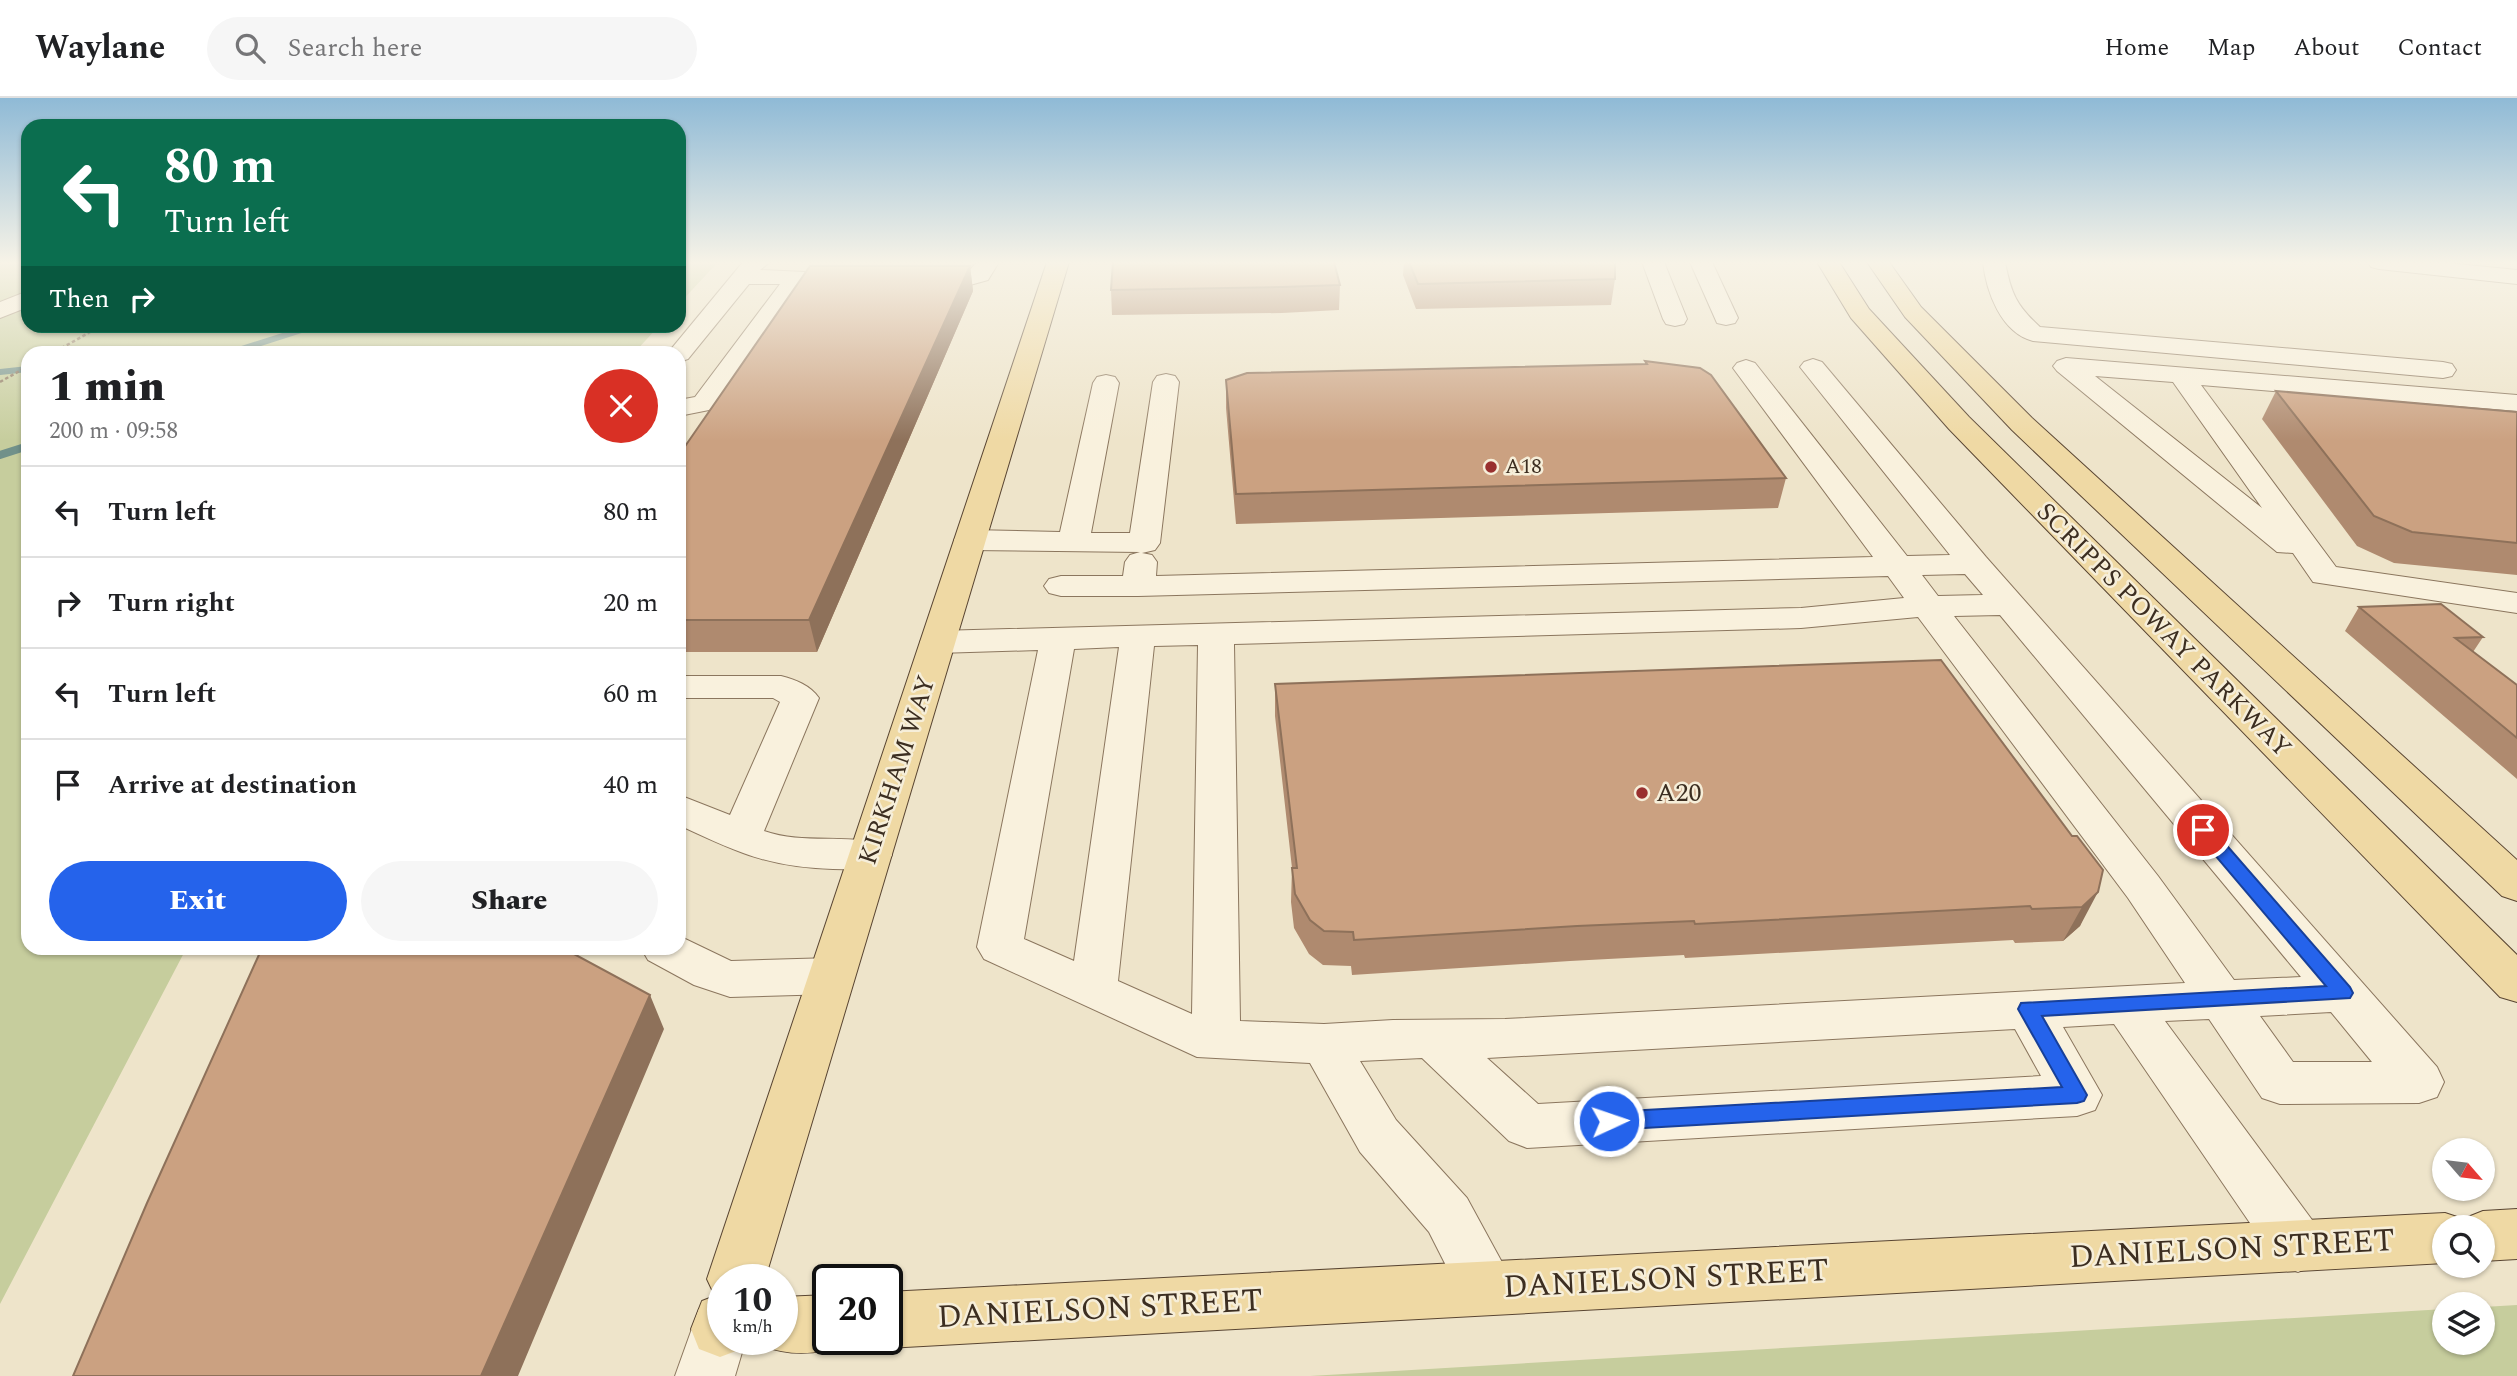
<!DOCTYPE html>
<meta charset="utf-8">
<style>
:root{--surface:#fff;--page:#f6f6f6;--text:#202124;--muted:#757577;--line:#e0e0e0;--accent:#2563eb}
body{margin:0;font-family:Spectral,serif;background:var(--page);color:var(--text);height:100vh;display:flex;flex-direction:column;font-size:26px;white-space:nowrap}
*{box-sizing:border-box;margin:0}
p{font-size:23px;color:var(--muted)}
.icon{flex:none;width:38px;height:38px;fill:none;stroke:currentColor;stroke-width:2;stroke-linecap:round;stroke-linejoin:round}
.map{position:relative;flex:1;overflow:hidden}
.side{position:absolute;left:21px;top:248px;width:665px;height:609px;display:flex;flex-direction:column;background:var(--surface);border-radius:21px;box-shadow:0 2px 5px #0004}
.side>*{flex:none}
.hud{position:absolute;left:21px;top:21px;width:665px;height:214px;border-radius:21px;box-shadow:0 2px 5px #0004;background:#0b6e4f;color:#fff;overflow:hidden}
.needle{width:46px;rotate:118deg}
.fabs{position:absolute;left:2432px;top:1040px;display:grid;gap:14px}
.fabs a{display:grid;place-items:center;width:63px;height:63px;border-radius:50%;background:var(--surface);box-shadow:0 2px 5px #0004;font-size:35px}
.speed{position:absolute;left:707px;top:1166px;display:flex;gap:14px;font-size:35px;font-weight:700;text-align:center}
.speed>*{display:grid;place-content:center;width:91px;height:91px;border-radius:50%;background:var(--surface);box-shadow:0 2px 5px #0004;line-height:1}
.speed small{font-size:18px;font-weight:400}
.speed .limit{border:4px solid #111;border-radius:10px;background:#fff;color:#111}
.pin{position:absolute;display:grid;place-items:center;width:60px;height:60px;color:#fff;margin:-30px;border:4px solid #fff;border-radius:50%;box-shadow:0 2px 7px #0007}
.me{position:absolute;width:77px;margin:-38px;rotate:87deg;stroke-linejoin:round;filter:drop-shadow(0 0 5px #0008)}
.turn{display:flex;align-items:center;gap:24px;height:147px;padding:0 28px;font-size:32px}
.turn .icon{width:91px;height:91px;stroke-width:2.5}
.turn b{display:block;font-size:49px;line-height:60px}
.then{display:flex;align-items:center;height:66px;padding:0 28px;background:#0003;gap:14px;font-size:26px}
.round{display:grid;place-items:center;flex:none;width:74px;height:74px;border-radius:37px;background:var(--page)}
.summary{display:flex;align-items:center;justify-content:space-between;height:119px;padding:0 28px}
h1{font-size:42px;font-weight:800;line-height:52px}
.action{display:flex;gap:14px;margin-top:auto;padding:14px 28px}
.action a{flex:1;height:80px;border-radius:42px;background:var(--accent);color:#fff;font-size:28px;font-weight:800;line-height:80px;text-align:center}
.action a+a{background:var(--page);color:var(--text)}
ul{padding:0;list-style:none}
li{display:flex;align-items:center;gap:21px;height:91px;padding:0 28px;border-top:2px solid var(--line)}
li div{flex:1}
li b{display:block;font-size:26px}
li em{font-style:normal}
header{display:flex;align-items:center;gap:42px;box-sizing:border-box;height:98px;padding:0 35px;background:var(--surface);border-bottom:2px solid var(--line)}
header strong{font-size:33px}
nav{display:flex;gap:38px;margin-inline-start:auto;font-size:24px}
.search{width:490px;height:63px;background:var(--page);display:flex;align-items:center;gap:18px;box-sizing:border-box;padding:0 24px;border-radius:38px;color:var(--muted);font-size:26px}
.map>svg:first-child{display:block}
.green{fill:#c6cd9d}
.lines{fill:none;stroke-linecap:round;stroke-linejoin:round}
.stream-far1{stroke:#71918a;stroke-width:6}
.stream{stroke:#71918a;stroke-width:8}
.minor-casing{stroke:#8b765e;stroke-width:2}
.major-casing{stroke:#594532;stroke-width:2}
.path{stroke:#8b765e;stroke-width:2.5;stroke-dasharray:3.5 2.5;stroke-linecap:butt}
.minor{fill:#f9f1dd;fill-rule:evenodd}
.major{fill:#efd9a4;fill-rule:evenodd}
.wall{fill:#af8a6f}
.shaded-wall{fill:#8e715a}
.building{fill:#cba181;stroke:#8e715a;stroke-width:2}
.route{fill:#2563eb;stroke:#184099;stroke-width:2}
.poi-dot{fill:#99302f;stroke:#f6eed9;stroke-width:2.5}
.labels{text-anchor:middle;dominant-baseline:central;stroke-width:5;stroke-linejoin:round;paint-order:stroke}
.far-poi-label{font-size:21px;fill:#3c2e21;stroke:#f6eed9;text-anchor:start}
.street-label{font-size:26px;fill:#3c2e21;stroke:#f6eed9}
.poi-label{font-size:26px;fill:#3c2e21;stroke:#f6eed9;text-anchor:start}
.near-street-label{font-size:32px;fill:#3c2e21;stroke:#f6eed9}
</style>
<header>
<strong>Waylane</strong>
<div class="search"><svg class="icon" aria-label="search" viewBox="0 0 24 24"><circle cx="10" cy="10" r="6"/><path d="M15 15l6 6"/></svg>Search here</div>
<nav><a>Home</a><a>Map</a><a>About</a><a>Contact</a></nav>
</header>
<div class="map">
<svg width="2517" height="1278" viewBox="0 0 2517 1278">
<rect width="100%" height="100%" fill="#eee4ca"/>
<!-- green -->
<path class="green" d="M 0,164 L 28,164 L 28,228 L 659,228 L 633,256 L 28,256 L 28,850 L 186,851 L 0,1206 Z
M 679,164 L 718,164 L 679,206 Z
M 2517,1207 L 2517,1278 L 1310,1278 L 2445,1211 L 2445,1244 L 2483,1244 L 2483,1209 Z"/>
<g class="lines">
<!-- stream-far1 -->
<path class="stream-far1" d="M 226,256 L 314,228
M 0,274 L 28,271
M 25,349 L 28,348"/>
<!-- stream -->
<path class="stream" d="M 0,357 L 28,348"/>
<defs>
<path id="minor" d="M 743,164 L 770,164 L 760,172 L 805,174 L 808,179 L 714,311 L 679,318 L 679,302 L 695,299 L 780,186 L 749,186 L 688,261 L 679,264 L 679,256 L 667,256 Z
M 977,164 L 999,164 L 988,182 L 970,187 L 918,187 L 910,185 L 907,180 L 910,175 L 918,173 L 969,173 Z
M 1642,164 L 1664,164 L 1687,221 L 1684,226 L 1675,228 L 1666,226 L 1663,221 Z
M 1690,164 L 1712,164 L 1738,220 L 1735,225 L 1726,227 L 1717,225 Z
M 1983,164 L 2005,164 C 2011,195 2016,207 2040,229 L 2443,264 L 2452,266 L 2456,272 L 2452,278 L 2443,280 L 2033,243 C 2001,235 1986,193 1983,164 Z
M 2368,164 L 2437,164 L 2517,172 L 2517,186 L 2379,171 L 2371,169 Z
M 28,193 L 28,209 L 0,220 L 0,204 Z
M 2066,260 L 2517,297 L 2517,313 L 2201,287 L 2336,469 L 2517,495 L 2517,515 L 2313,484 L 2293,455 L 2277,454 L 2057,273 L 2053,268 L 2057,263 ZM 2095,278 L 2173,284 L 2262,410 Z
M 1813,261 L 1822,264 L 1986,459 L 2437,969 L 2444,984 L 2437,999 L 2419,1005 L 2280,1006 L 2262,1000 L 2209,921 L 2165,923 L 2318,1130 L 2326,1148 L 2318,1166 L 2298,1174 L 2278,1166 L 2114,926 L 2063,929 L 2102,997 L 2095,1012 L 2077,1018 L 1527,1050 L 1509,1043 L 1422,960 L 1360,963 L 1396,1022 L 1467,1100 L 1516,1190 L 1507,1209 L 1487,1217 L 1467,1209 L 1429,1134 L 1360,1054 L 1310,965 L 1197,959 L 984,861 L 977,849 L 1038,552 L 938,555 L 926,551 L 920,544 L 926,537 L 938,533 L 1801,510 L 1904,500 L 1888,478 L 1138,498 L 1061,498 L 1049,495 L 1044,488 L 1049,481 L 1061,478 L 1123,478 L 1125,464 L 1130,457 L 1140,454 L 970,452 L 959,449 L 954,442 L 959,435 L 970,432 L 1060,434 L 1093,285 L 1097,279 L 1106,277 L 1115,279 L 1119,285 L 1091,435 L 1130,435 L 1153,284 L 1157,278 L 1166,276 L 1175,278 L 1179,284 L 1160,445 L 1155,452 L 1142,455 L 1152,457 L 1157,464 L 1156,478 L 1873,459 L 1733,270 L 1737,265 L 1746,262 L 1755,265 L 1907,458 L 1950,457 L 1804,274 L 1800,269 L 1804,264 ZM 1965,476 L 1983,497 L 1938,498 L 1922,477 ZM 2000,517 L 2301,879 L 2234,882 L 2158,778 L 1954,518 ZM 1918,519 L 2128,800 L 2185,885 L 1505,921 L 1393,922 L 1324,926 L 1240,923 L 1234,546 L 1801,530 ZM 1198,547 L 1192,916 L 1118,883 L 1154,548 ZM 1119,549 L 1074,863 L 1024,841 L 1074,551 ZM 2331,914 L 2372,964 L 2293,964 L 2260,918 ZM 2015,931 L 2041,978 L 1538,1006 L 1487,960 Z
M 679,578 L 781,578 C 796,582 810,587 819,600 L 764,733 C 804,747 847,735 886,747 L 892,757 L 886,767 C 868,773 851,771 833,771 C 767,769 737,754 679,727 L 679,697 L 730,717 L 780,604 L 773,600 L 679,600 Z
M 679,838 L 731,863 L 832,860 L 848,865 L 855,878 L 848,891 L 832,896 L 730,899 L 694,887 L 648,862 L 641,850 L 679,850 Z
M 720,1203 L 723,1204 L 723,1241 L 746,1241 L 735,1278 L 675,1278 L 699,1211 Z"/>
<path id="major" d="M 1047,164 L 1069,164 L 765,1181 L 723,1181 L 723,1241 L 748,1241 L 744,1250 L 720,1259 L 699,1251 L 691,1231 L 702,1203 L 715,1198 L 707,1181 Z
M 1817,164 L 1839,164 L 1869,211 L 1969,319 L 2517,857 L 2517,904 L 2500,899 L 1949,331 L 1851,220 Z
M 1867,164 L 1889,164 L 1921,209 L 2032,320 L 2517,762 L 2517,803 L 2502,798 L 2012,332 L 1905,219 Z
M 2517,1111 L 2517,1161 L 2483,1163 L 2483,1129 L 2445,1129 L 2445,1165 L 887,1250 L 866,1241 L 887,1241 L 887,1194 L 2445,1115 L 2463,1121 L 2483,1113 Z
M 828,1197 L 828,1241 L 850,1241 L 849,1245 C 819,1257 791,1259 761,1247 L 759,1241 L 782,1241 L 782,1199 Z"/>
</defs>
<!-- minor casing -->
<use href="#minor" class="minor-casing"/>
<!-- major casing -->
<use href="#major" class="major-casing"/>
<!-- path -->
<path class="path" d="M 51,256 L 101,228
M 0,284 L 28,268"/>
<!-- minor -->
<use href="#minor" class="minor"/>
<!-- major -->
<use href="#major" class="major"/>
</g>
<!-- wall -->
<path class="wall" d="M 1404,164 L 1615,164 L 1615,181 L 1611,207 L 1416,211 L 1403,177 Z
M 970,168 L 973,193 L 817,554 L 679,554 L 679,357 Z
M 1340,187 L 1339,212 L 1282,215 L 1112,217 L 1111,192 Z
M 1645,263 L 1786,380 L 1778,410 L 1236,426 L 1226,310 L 1226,282 L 1645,266 Z
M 2276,293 L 2517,314 L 2517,477 L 2394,465 L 2357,448 L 2262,321 Z
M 2359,509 L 2483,539 L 2473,554 L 2517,587 L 2517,681 L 2345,533 Z
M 1275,586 L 2072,738 L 2103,772 L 2080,828 L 2063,843 L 2015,845 L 2013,842 L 1685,860 L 1684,857 L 1570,863 L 1352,877 L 1351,868 L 1323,867 L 1309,856 L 1294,830 L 1291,804 L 1292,770 L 1275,618 Z"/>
<!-- shaded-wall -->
<path class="shaded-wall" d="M 970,168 L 973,193 L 817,554 L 809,522 Z
M 2098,794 L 2080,828 L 2063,843 L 2082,809 Z
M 650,897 L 664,931 L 518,1278 L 481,1278 Z"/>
<!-- building -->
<path class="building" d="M 1113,164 L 1334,164 L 1340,187 L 1282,189 L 1111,192 Z
M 1409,164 L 1615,164 L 1615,181 L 1418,186 Z
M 810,168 L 970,168 L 809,522 L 679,522 L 679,357 Z
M 1645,263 L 1700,270 L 1711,277 L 1786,380 L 1236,396 L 1226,282 L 1247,275 L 1647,266 Z
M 2276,293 L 2517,314 L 2517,445 L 2412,434 L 2374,418 Z
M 2441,506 L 2483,539 L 2455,540 L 2517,587 L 2517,640 L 2359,509 Z
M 1941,562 L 2072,738 L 2077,738 L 2103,772 L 2098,794 L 2082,809 L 2032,811 L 2030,808 L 1695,826 L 1694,823 L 1577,828 L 1354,842 L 1353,834 L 1324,833 L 1310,822 L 1295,796 L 1292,770 L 1297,770 L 1275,586 Z
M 262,850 L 563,850 L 650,897 L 481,1278 L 73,1278 L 147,1105 Z"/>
<!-- sky -->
<linearGradient id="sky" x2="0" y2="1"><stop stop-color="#8fbad6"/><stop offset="0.48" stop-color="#f7f3e7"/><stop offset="1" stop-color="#f7f3e7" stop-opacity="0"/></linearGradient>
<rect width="2517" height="343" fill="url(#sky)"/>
<!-- route -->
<path class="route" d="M 2203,726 L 2209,727 L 2350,889 L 2353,895 L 2350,900 L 2042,918 L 2087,997 L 2084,1003 L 2077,1005 L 1609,1032 L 1602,1030 L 1599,1023 L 1602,1017 L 1609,1014 L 2062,989 L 2018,911 L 2021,905 L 2326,888 L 2197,736 L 2194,732 L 2197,727 Z"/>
<!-- markers -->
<g class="poi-dot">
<circle cx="1491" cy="369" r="7"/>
<circle cx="1642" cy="695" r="7"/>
</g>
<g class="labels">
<!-- far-poi labels -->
<g class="far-poi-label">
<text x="1505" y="369">A18</text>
</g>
<!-- street labels -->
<g class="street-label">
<text transform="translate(2164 532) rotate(45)">SCRIPPS POWAY PARKWAY</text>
<text transform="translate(897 672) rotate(-72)">KIRKHAM WAY</text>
</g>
<!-- poi labels -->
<g class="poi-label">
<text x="1656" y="695">A20</text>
</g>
<!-- near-street labels -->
<g class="near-street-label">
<text transform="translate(2232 1151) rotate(-3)">DANIELSON STREET</text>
<text transform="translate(1666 1181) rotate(-3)">DANIELSON STREET</text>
<text transform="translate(1100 1211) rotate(-3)">DANIELSON STREET</text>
</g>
</g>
</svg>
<div class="fabs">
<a><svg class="needle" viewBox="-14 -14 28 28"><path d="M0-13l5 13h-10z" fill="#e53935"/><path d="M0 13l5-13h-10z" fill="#757577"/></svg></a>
<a><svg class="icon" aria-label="search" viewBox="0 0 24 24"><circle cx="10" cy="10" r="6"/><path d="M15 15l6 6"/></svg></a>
<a><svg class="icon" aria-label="layers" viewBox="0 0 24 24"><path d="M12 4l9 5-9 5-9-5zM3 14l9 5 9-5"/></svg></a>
</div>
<div class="speed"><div>10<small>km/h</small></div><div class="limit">20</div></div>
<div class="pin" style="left:2203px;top:732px;background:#d93025"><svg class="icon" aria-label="arrive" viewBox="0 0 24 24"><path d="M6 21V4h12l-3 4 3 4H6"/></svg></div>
<svg class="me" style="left:1609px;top:1023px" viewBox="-20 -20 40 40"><circle r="17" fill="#2563eb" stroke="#fff" stroke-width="3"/><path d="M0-11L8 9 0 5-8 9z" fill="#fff"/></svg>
<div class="hud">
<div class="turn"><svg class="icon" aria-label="left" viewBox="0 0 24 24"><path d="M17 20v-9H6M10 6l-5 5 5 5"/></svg><div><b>80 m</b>Turn left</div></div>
<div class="then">Then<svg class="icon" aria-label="right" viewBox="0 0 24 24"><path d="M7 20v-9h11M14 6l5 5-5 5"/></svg></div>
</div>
<section class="side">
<div class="summary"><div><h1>1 min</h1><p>200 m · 09:58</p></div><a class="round" style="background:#d93025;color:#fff"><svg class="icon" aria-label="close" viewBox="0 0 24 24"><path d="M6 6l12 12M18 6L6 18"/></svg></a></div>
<ul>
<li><svg class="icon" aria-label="left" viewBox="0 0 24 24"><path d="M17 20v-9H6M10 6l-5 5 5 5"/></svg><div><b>Turn left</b></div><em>80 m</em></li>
<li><svg class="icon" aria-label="right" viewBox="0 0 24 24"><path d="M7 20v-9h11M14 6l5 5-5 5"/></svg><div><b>Turn right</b></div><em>20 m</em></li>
<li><svg class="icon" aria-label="left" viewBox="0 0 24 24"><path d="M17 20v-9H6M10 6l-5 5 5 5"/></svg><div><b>Turn left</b></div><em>60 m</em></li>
<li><svg class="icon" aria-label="arrive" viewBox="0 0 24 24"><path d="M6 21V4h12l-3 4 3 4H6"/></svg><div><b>Arrive at destination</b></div><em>40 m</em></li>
</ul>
<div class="action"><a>Exit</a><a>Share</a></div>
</section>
</div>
